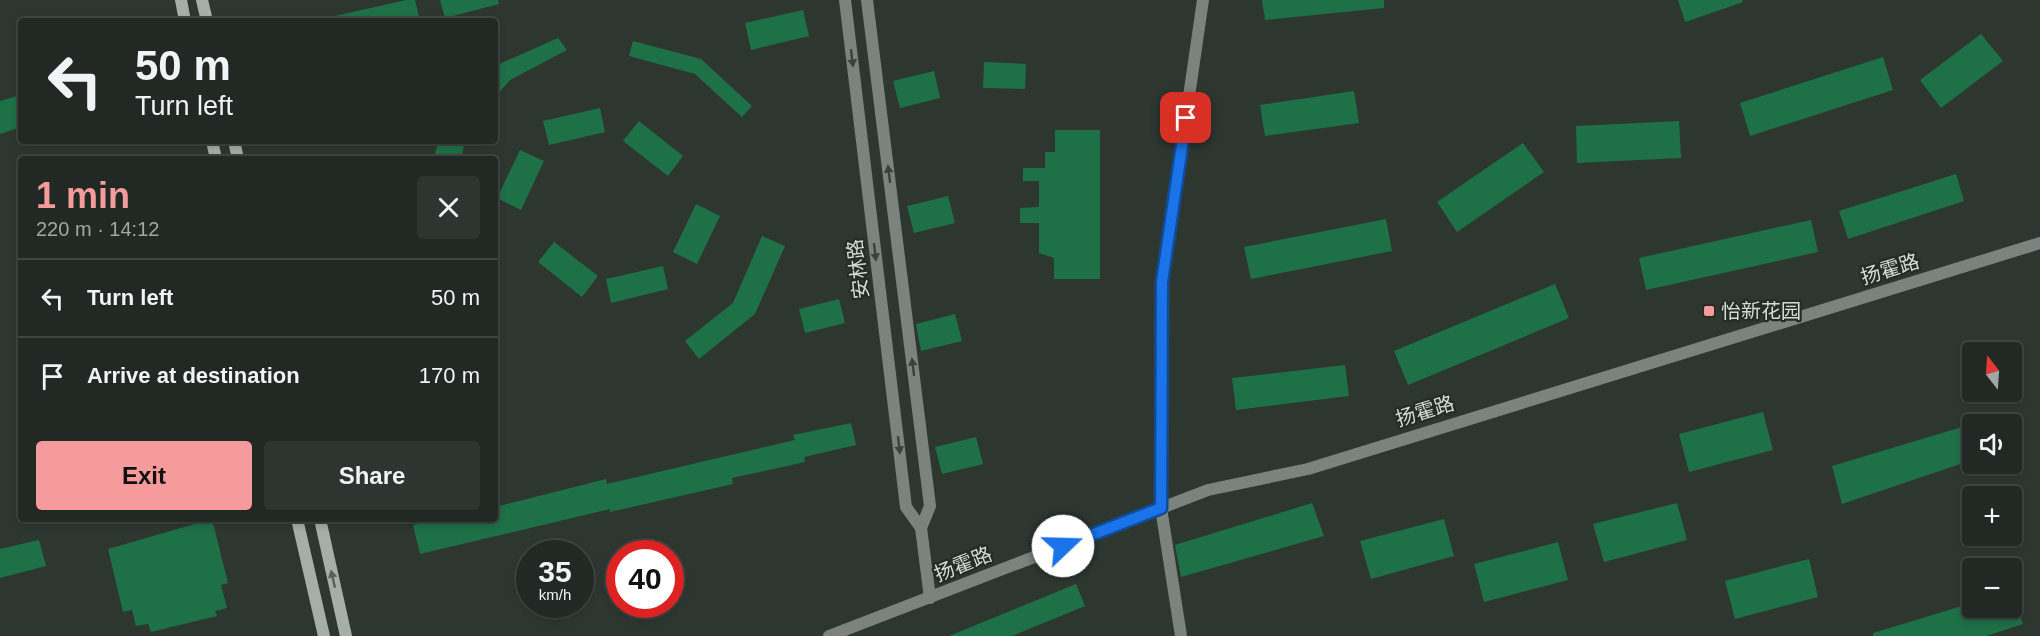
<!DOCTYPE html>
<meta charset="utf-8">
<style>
:root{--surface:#222924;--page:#2e3531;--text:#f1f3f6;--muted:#a2a6a6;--line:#3f4541;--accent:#f59b9c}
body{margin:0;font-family:Arial,"Noto Sans SC",sans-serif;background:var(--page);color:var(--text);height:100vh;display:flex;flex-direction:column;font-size:22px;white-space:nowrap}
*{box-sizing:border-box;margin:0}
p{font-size:20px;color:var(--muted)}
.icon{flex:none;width:33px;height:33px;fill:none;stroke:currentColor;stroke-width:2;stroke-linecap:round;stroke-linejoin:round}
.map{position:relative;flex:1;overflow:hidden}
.details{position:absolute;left:18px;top:156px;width:480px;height:366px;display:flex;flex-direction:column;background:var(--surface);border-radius:6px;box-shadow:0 3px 9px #0003,0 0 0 2px var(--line)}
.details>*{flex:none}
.banner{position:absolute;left:18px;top:18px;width:480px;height:126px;border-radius:6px;box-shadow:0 3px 9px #0003,0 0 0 2px var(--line);background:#222924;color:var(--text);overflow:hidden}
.needle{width:39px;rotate:343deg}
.buttons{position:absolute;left:1962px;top:342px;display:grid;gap:12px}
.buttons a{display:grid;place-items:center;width:60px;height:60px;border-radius:6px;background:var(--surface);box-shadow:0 3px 9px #0003,0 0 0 2px var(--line);font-size:30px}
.speed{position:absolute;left:516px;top:540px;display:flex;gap:12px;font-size:30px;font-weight:700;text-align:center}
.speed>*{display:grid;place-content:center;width:78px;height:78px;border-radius:50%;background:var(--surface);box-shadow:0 3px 9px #0003,0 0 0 2px var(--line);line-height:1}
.speed small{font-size:15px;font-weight:400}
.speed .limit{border:9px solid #d22;background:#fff;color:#111}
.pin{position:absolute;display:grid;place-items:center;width:51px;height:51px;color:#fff;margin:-26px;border-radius:12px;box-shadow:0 3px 9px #0006}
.me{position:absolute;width:66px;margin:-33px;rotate:69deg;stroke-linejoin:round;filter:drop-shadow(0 0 4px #0008)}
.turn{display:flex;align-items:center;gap:21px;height:126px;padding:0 18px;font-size:27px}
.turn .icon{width:78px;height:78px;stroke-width:2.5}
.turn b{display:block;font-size:42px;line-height:51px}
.round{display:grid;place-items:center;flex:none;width:63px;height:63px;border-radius:6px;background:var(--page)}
.overview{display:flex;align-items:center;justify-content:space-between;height:102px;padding:0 18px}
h1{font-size:36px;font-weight:700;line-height:45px;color:var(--accent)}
.cta{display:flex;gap:12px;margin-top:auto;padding:12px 18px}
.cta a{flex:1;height:69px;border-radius:6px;background:var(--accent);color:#111;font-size:24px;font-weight:700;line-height:69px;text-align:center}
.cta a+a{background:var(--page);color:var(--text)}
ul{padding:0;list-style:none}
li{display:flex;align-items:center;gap:18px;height:78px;padding:0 18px;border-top:2px solid var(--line)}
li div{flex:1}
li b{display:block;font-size:22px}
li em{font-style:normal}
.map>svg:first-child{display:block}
.building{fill:#1e7047}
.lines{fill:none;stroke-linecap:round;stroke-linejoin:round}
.minor{stroke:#7c827e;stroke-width:12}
.tertiary{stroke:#7c827e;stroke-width:12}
.secondary{stroke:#a5aea8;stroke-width:12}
.oneway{fill:#39423c}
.oneway2{fill:#57615a}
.route-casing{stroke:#114b97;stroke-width:15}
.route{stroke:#1a73e8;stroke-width:10}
.poi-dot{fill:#f59b9c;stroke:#232d26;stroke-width:2}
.labels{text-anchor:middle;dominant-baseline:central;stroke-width:4.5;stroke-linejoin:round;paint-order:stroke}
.street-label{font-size:20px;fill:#d4dbd6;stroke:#232d26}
.poi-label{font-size:20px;fill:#d4dbd6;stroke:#232d26;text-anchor:start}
</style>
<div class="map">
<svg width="2040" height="636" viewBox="0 0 2040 636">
<rect width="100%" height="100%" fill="#2d3730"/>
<!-- building -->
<path class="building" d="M 406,0 L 415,0 L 420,21 L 336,21 L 335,16 Z
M 440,0 L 498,0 L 499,4 L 445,18 Z
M 1262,0 L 1384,0 L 1384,8 L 1265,20 Z
M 1678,0 L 1742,0 L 1743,2 L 1685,22 Z
M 803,10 L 809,36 L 751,50 L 745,23 Z
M 1981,34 L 2003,61 L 1941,108 L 1920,80 Z
M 558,38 L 567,50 L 510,80 L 495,97 L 495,66 Z
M 633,41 L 701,59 L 752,106 L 742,117 L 695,74 L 629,56 Z
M 1883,57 L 1893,90 L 1750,136 L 1740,103 Z
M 984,62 L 1026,64 L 1025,89 L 983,88 Z
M 934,71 L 940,98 L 900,108 L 893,81 Z
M 1354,91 L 1359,123 L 1265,136 L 1260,105 Z
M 21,95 L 21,127 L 0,134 L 0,101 Z
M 600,108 L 605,132 L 549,145 L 543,121 Z
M 639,121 L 683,156 L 668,176 L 623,141 Z
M 1679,121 L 1681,158 L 1577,163 L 1576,126 Z
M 1055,130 L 1100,130 L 1100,279 L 1054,279 L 1054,258 L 1039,253 L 1039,223 L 1020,223 L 1020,208 L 1039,207 L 1039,181 L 1023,181 L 1023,168 L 1045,168 L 1045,152 L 1055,152 Z
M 439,141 L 465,141 L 461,159 L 433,159 Z
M 1523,143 L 1544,172 L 1457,232 L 1437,202 Z
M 520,150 L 544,161 L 521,210 L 497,198 Z
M 1956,174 L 1964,201 L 1848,239 L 1839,211 Z
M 948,196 L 955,223 L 914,233 L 907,206 Z
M 696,204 L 720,216 L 697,264 L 673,252 Z
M 1386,219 L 1392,251 L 1251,279 L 1244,247 Z
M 1811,220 L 1818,252 L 1646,290 L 1639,258 Z
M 762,236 L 785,246 L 755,314 L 699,359 L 685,341 L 733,303 Z
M 554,242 L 598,276 L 582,297 L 538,262 Z
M 663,266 L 668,289 L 611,303 L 606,279 Z
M 1555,284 L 1569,318 L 1408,385 L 1394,351 Z
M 839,299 L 845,323 L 805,333 L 799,309 Z
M 955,314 L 962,341 L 921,351 L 916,324 Z
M 1345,365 L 1349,396 L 1236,410 L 1232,378 Z
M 1763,412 L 1773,450 L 1689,472 L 1679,434 Z
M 851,423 L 856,445 L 804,457 L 805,462 L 732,478 L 733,484 L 610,512 L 610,509 L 420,554 L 413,525 L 441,519 L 495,519 L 495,507 L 606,479 L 607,484 L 795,440 L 793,435 Z
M 1972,424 L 1972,460 L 1842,504 L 1832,466 Z
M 976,437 L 983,464 L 942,474 L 935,447 Z
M 1312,503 L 1324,536 L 1181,577 L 1175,545 Z
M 1677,503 L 1687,540 L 1604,562 L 1593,524 Z
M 212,519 L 228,583 L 221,585 L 227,608 L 215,611 L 217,616 L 151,632 L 148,624 L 136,626 L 132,610 L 123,612 L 108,549 Z
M 1444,519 L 1454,556 L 1371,579 L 1360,541 Z
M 39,540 L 46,566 L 0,578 L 0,549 Z
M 1558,542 L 1568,580 L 1484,602 L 1474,564 Z
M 1809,559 L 1818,597 L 1735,619 L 1725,581 Z
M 1076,584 L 1085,606 L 1012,636 L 949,636 Z
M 1972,603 L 1972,608 L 2018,608 L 2023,624 L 1986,636 L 1873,636 L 1873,633 Z"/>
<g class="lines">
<!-- minor -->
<path class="minor" d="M 845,0 L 906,507 L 921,528
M 867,0 L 930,506 L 921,528 L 930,598
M 1181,636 L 1161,508 L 1162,282 L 1203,0"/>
<!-- tertiary -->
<path class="tertiary" d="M 829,636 L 1208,490 L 1308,469 L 2040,243"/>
<!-- secondary -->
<path class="secondary" d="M 181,0 L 185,21
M 202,0 L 207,21
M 212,141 L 216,159
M 234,141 L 238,159
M 297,519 L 324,636
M 320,519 L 346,636"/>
</g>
<!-- one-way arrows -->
<defs><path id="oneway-solid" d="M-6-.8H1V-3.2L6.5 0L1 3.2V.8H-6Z" transform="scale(1.5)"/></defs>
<g class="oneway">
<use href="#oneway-solid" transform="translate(852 58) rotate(83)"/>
<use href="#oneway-solid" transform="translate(889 174) rotate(-97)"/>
<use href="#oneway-solid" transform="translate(875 252) rotate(83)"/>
<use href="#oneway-solid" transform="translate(913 367) rotate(-97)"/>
<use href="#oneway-solid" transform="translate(899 445) rotate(83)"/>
</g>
<use class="oneway2" href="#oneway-solid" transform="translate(333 579) rotate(-103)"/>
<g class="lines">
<defs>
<path id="route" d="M 1063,546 L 1161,508 L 1162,282 L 1186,118"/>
</defs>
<!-- route casing -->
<use href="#route" class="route-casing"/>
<!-- route -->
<use href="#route" class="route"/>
</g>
<!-- markers -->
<rect class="poi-dot" x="1703" y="305" width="12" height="12" rx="3"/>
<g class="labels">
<!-- street labels -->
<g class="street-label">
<text transform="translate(858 269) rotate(-97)">安林路</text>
<text transform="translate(1890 269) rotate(-17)">扬霍路</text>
<text transform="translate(1425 411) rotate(-17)">扬霍路</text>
<text transform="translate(963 564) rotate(-22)">扬霍路</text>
</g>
<!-- poi labels -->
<g class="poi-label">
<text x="1721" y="311">怡新花园</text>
</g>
</g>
</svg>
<div class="buttons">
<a><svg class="needle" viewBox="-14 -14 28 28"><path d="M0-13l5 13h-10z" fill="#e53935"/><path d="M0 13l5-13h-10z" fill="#a2a6a6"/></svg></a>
<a><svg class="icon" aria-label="sound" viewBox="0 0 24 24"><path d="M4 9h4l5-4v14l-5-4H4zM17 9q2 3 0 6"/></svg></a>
<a>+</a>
<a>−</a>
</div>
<div class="speed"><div>35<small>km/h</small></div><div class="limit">40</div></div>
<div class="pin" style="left:1186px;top:118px;background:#d93025"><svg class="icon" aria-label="arrive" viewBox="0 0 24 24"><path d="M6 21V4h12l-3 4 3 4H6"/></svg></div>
<svg class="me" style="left:1063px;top:546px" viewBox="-20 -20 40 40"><circle r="19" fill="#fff"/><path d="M0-13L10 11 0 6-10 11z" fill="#1a73e8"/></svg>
<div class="banner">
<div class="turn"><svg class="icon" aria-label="left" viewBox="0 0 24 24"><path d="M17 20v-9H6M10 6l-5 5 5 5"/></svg><div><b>50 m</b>Turn left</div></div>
</div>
<section class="details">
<div class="overview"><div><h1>1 min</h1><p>220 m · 14:12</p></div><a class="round"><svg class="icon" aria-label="close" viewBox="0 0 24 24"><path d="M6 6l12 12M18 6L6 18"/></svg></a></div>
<ul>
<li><svg class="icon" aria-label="left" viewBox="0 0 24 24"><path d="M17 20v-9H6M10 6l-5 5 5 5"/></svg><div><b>Turn left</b></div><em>50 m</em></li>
<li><svg class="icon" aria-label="arrive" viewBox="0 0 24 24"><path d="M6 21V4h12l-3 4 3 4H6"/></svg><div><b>Arrive at destination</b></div><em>170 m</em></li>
</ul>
<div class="cta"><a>Exit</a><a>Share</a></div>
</section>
</div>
